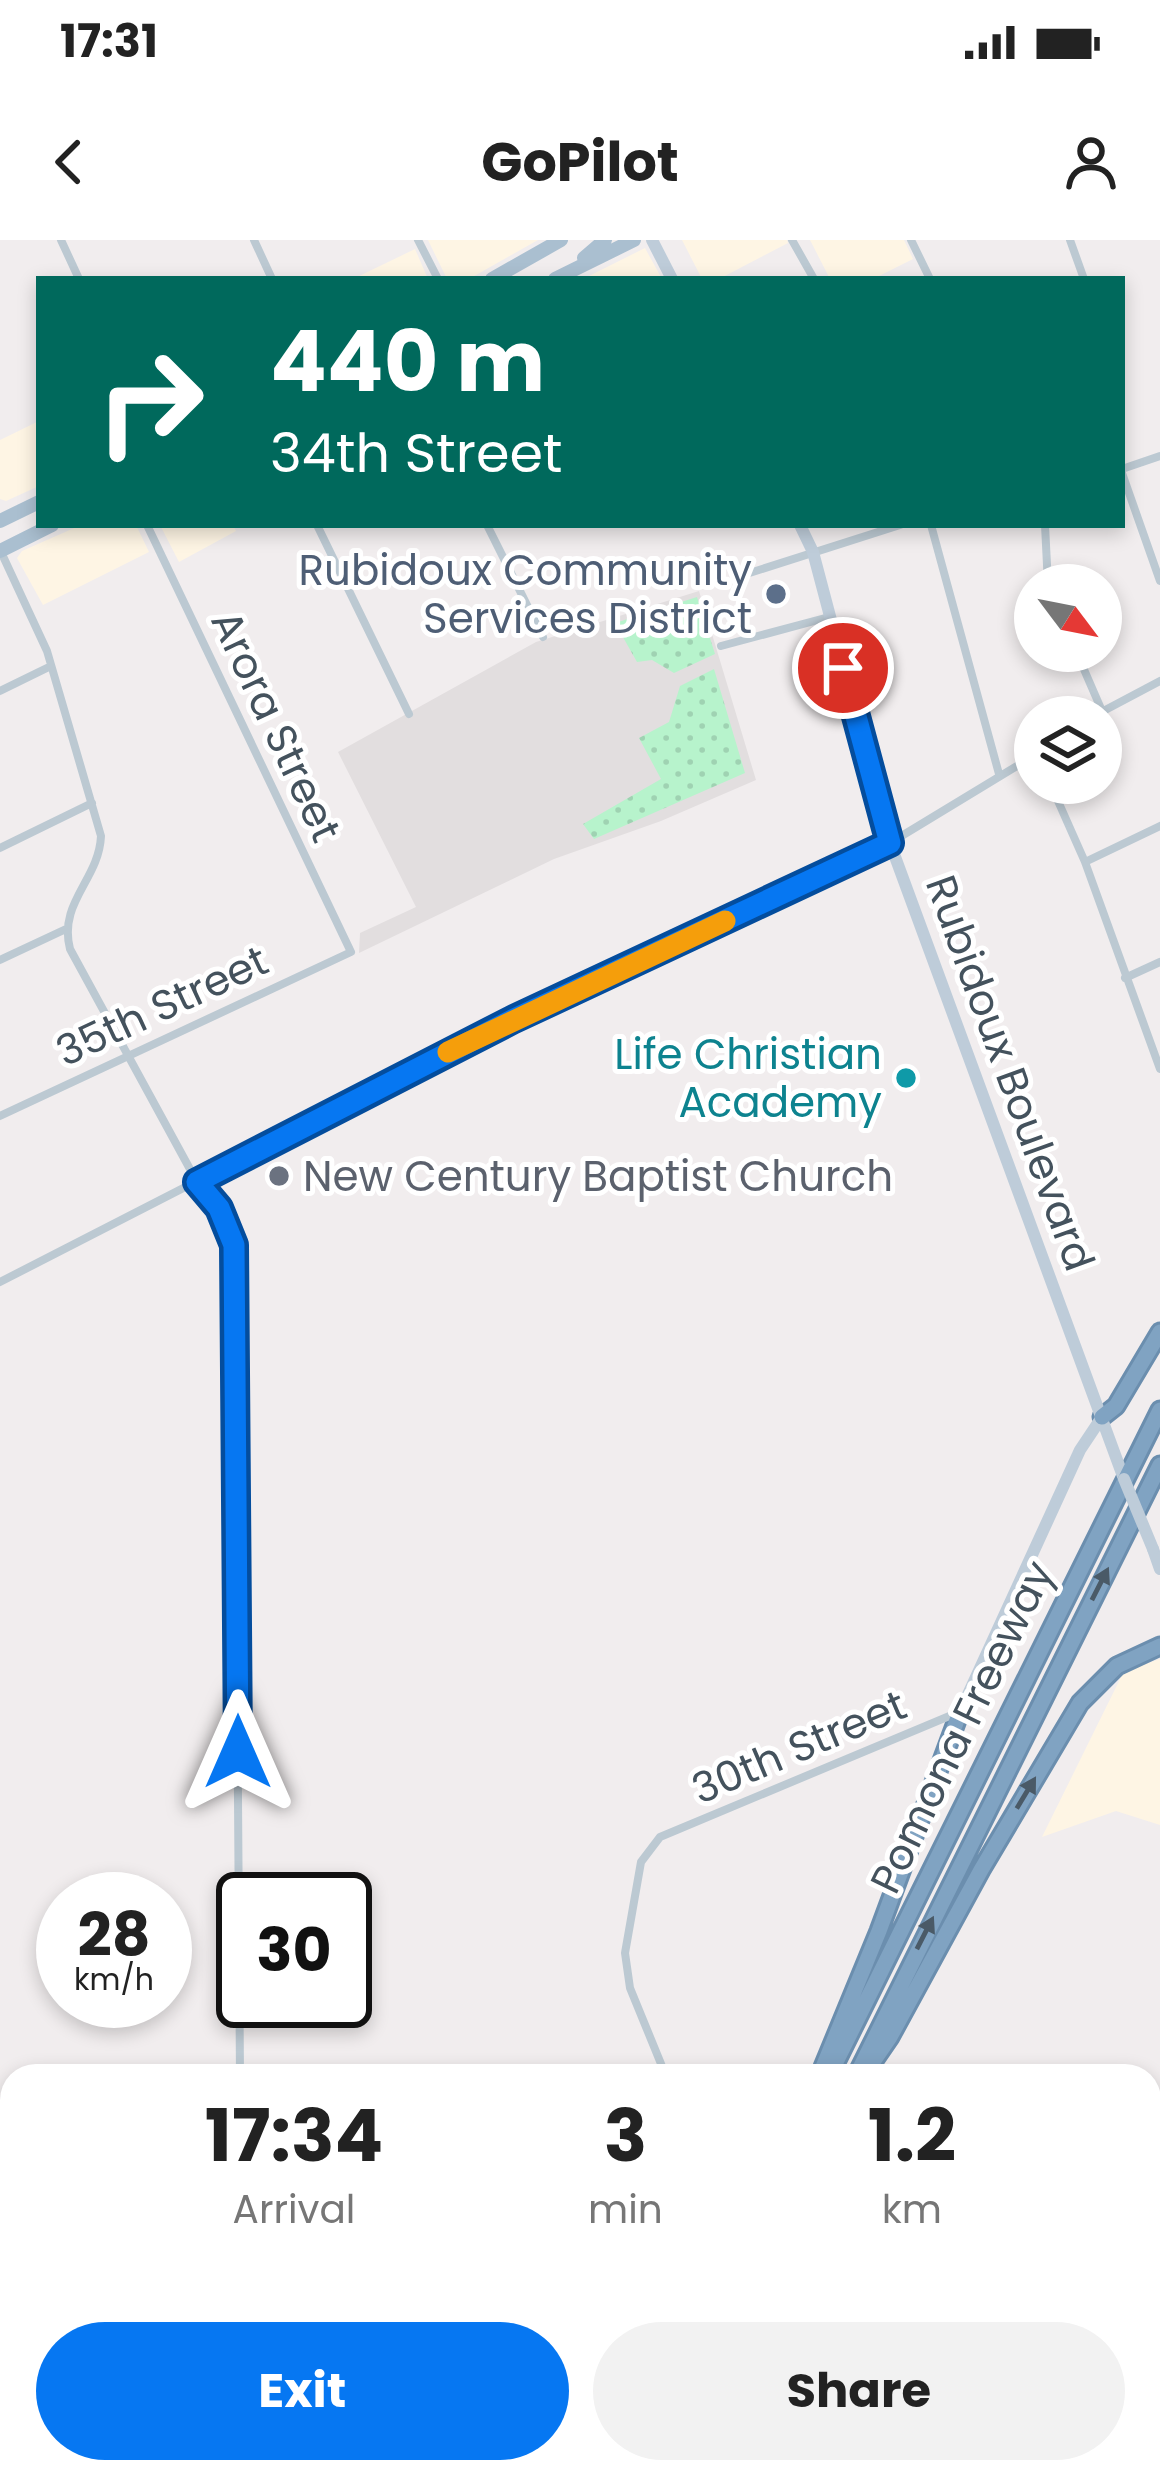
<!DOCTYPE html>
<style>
:root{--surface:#fff;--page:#f2f2f2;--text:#222;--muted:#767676;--accent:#0677f2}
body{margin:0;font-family:Poppins,sans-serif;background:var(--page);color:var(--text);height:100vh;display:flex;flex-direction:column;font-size:45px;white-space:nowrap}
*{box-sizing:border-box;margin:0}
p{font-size:39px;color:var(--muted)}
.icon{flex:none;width:66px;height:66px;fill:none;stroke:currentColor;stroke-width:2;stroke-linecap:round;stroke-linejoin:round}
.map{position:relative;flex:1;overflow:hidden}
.sheet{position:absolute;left:0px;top:1824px;width:1161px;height:420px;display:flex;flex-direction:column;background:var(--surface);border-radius:36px 36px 0 0;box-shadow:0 6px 18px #0003}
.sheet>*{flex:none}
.hud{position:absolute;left:36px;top:36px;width:1089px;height:252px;border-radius:0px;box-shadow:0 6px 18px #0003;background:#00695c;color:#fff;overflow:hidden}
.needle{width:78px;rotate:122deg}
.fabs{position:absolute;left:1014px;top:324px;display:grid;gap:24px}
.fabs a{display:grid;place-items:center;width:108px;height:108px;border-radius:50%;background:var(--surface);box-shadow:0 6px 18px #0003;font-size:60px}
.speed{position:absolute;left:36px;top:1632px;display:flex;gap:24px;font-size:60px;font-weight:700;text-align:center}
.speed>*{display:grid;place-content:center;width:156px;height:156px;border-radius:50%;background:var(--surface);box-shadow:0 6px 18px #0003;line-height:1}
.speed small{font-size:30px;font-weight:400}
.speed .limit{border:6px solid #111;border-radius:18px;background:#fff;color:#111}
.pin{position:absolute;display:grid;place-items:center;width:102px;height:102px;color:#fff;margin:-51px;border:6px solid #fff;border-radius:50%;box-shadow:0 3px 12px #0007}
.me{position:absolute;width:132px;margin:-66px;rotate:0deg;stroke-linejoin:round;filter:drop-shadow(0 0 9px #0008)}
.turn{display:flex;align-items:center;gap:42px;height:252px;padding:0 36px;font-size:54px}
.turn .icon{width:156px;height:156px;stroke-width:2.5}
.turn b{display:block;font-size:84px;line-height:102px}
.eta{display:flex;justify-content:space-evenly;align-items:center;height:204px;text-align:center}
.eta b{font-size:72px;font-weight:700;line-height:84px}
.button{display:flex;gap:24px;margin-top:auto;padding:24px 36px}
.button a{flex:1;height:138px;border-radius:72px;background:var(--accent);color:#fff;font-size:48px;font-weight:700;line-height:138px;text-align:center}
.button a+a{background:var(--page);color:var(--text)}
.status{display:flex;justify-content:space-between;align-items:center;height:84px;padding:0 60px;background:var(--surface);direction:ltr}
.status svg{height:33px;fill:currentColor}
header{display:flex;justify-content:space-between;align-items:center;height:156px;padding:0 36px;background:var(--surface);font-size:54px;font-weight:700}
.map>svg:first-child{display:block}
.commercial{fill:#fef5e4}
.education{fill:#e2dedf}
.grass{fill:url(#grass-dots)}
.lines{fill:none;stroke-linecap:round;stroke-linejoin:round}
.stream{stroke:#7fe1f5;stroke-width:3}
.highway-casing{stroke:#6b8eae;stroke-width:21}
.street{stroke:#bcc9d2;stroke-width:8}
.secondary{stroke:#beccd9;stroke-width:12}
.primary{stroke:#aabfd0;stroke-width:14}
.highway{stroke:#80a3c2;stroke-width:15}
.secondary-bridge{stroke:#beccd9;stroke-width:12}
.oneway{fill:#4a5a67}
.route-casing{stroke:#044d9d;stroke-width:30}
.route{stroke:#0677f2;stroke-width:21}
.slow{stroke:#f59e0b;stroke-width:21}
.service-dot{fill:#5c6f8a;stroke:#fff;stroke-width:4.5}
.culture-dot{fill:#0f9aa8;stroke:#fff;stroke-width:4.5}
.worship-dot{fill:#6b7280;stroke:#fff;stroke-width:4.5}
.labels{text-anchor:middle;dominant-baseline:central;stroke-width:10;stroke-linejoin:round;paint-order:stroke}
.service-label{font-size:42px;fill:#4e5e75;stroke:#fff;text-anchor:end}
.street-label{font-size:42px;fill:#44525d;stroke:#fff}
.culture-label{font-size:42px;fill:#0d838f;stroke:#fff;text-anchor:end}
.worship-label{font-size:42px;fill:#5b616d;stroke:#fff;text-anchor:start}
</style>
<div class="status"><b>17:31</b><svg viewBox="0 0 49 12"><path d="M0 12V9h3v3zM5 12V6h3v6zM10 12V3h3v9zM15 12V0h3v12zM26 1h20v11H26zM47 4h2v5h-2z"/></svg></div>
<header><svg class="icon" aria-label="back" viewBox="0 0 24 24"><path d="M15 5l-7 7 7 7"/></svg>GoPilot<svg class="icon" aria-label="person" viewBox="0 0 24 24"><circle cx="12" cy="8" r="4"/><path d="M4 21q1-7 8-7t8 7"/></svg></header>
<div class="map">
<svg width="1160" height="2244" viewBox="0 0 1160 2244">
<defs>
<pattern id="grass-dots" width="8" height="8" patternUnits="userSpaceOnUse" patternTransform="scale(3)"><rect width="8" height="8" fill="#b7f3cc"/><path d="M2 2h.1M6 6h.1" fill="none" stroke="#9fd2b2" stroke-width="1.8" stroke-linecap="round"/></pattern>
</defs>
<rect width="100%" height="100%" fill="#f1edee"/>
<!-- commercial -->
<path class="commercial" d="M 428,0 L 538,0 L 469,39 L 447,39 Z
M 682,0 L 787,0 L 788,3 L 719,39 L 702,39 Z
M 810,0 L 904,0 L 913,19 L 873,39 L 830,39 Z
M 645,8 L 662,39 L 583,39 Z
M 415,9 L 428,39 L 353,39 Z
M 39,181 L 39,246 L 6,261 L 0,259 L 0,200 Z
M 81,285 L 136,285 L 149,312 L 43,365 L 17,318 L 22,311 Z
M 160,285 L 233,285 L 236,291 L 179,322 Z
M 1160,1419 L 1160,1585 L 1116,1571 L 1042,1597 L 1124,1431 Z"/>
<!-- education -->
<path class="education" d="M 699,351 L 756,540 L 661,581 L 554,619 L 359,713 L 360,693 L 416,667 L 338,512 L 536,402 Z"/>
<!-- grass -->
<path class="grass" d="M 697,357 L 715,414 L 674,433 L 652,420 L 637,422 L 615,383 Z
M 714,429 L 745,533 L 594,599 L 583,584 L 661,539 L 639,498 L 669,482 L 680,446 Z"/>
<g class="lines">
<!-- stream -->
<path class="stream" d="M 0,1998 L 12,2011
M 160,2232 L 166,2244"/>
<defs>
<path id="highway" d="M 1102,1177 L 1116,1166 L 1160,1092
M 823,1827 L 879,1691 L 960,1472
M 868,1829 L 890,1797 L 981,1630 L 1080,1463 L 1117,1426 L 1160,1406
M 829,1836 L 1160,1170
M 856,1836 L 1160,1225
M 608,2244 L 616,2232
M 634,2244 L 642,2232"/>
</defs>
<!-- highway casing -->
<use href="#highway" class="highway-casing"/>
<!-- street -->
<path class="street" d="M 61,0 L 79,39
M 254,0 L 272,39
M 418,0 L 438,39
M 792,0 L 814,39
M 911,0 L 930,39
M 1070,0 L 1084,39
M 1122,229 L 1160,216
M 1122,233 L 1160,341
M 317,285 L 409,474
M 487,285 L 543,397
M 931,285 L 999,534
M 1045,285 L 1048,345
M 1,312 L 47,411 L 101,596 C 99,640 58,662 70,709 L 197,942 L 219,969 L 234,1005 L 240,1836
M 740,336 L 900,285
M 721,406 L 829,377
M 1076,411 L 1102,471
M 0,451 L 51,426
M 1092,477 L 1160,441
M 1050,543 L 1085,622 L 1160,829
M 0,608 L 92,563
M 1085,622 L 1160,586
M 0,720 L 66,689
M 1125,738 L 1160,722
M 0,876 L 351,712 L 147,285
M 0,1042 L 511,780 L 890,603 L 1035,515
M 949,1830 L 951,1836
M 666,1836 L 630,1748 L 625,1713 L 641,1622 L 660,1597 L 959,1472
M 1149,2092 L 1160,2088
M 410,2232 L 424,2244
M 817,2232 L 821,2244
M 562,2244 L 570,2232
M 759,2244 L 792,2232"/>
<!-- secondary -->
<path class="secondary" d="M 652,0 L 672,39
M 800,285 L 813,312 L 890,603 L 1124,1239
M 1153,1309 L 1160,1329
M 960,1472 L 1080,1210 L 1102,1177"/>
<!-- primary -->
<path class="primary" d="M 584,18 L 605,0
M 492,39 L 561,0
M 555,39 L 634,0
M 0,281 L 39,262
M 0,311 L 52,285"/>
<!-- highway -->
<use href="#highway" class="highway"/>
<!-- secondary-bridge -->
<path class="secondary-bridge" d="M 1124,1239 L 1153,1309"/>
</g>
<!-- one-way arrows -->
<defs><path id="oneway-solid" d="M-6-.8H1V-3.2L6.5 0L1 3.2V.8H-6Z" transform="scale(3)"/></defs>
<g class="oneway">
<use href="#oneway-solid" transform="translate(1100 1344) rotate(-63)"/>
<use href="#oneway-solid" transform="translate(1026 1553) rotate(-59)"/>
<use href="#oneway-solid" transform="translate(925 1693) rotate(-63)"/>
</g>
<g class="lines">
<defs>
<path id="route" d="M 238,1512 L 234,1005 L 219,968 L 197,942 L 512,780 L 890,603 L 843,428"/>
</defs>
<!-- route casing -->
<use href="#route" class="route-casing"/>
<!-- route -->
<use href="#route" class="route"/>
<!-- slow -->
<path class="slow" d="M 448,812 L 725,681"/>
</g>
<!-- markers -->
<circle class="service-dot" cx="776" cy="354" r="12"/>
<circle class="culture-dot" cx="906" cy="838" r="12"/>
<circle class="worship-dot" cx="279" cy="936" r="12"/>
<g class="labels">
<!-- service labels -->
<g class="service-label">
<text x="752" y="330">Rubidoux Community<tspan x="752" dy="48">Services District</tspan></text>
</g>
<!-- street labels -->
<g class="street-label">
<text transform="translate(276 486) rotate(65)">Arora Street</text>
<text transform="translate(162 766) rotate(-25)">35th Street</text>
<text transform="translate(1010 833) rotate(70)">Rubidoux Boulevard</text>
<text transform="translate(962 1487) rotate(-64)">Pomona Freeway</text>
<text transform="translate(799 1507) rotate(-23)">30th Street</text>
</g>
<!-- culture labels -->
<g class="culture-label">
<text x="882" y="814">Life Christian<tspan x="882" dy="48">Academy</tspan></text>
</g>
<!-- worship labels -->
<g class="worship-label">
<text x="303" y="936">New Century Baptist Church</text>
</g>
</g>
</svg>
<div class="fabs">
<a><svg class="needle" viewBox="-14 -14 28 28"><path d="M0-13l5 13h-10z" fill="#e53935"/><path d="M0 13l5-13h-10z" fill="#767676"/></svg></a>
<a><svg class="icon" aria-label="layers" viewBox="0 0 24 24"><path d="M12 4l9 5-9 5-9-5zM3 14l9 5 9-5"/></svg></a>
</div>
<div class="speed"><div>28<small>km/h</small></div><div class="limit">30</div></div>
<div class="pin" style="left:843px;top:428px;background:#d93025"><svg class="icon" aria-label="arrive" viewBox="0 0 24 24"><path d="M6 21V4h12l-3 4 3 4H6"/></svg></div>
<svg class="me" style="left:238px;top:1512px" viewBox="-20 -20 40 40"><path d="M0-17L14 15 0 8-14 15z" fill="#0677f2" stroke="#fff" stroke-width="4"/></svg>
<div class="hud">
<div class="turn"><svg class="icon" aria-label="right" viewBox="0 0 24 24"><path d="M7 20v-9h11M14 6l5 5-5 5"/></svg><div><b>440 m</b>34th Street</div></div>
</div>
<section class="sheet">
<div class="eta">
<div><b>17:34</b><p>Arrival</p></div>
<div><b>3</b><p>min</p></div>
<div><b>1.2</b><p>km</p></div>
</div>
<div class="button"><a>Exit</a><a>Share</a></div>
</section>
</div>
